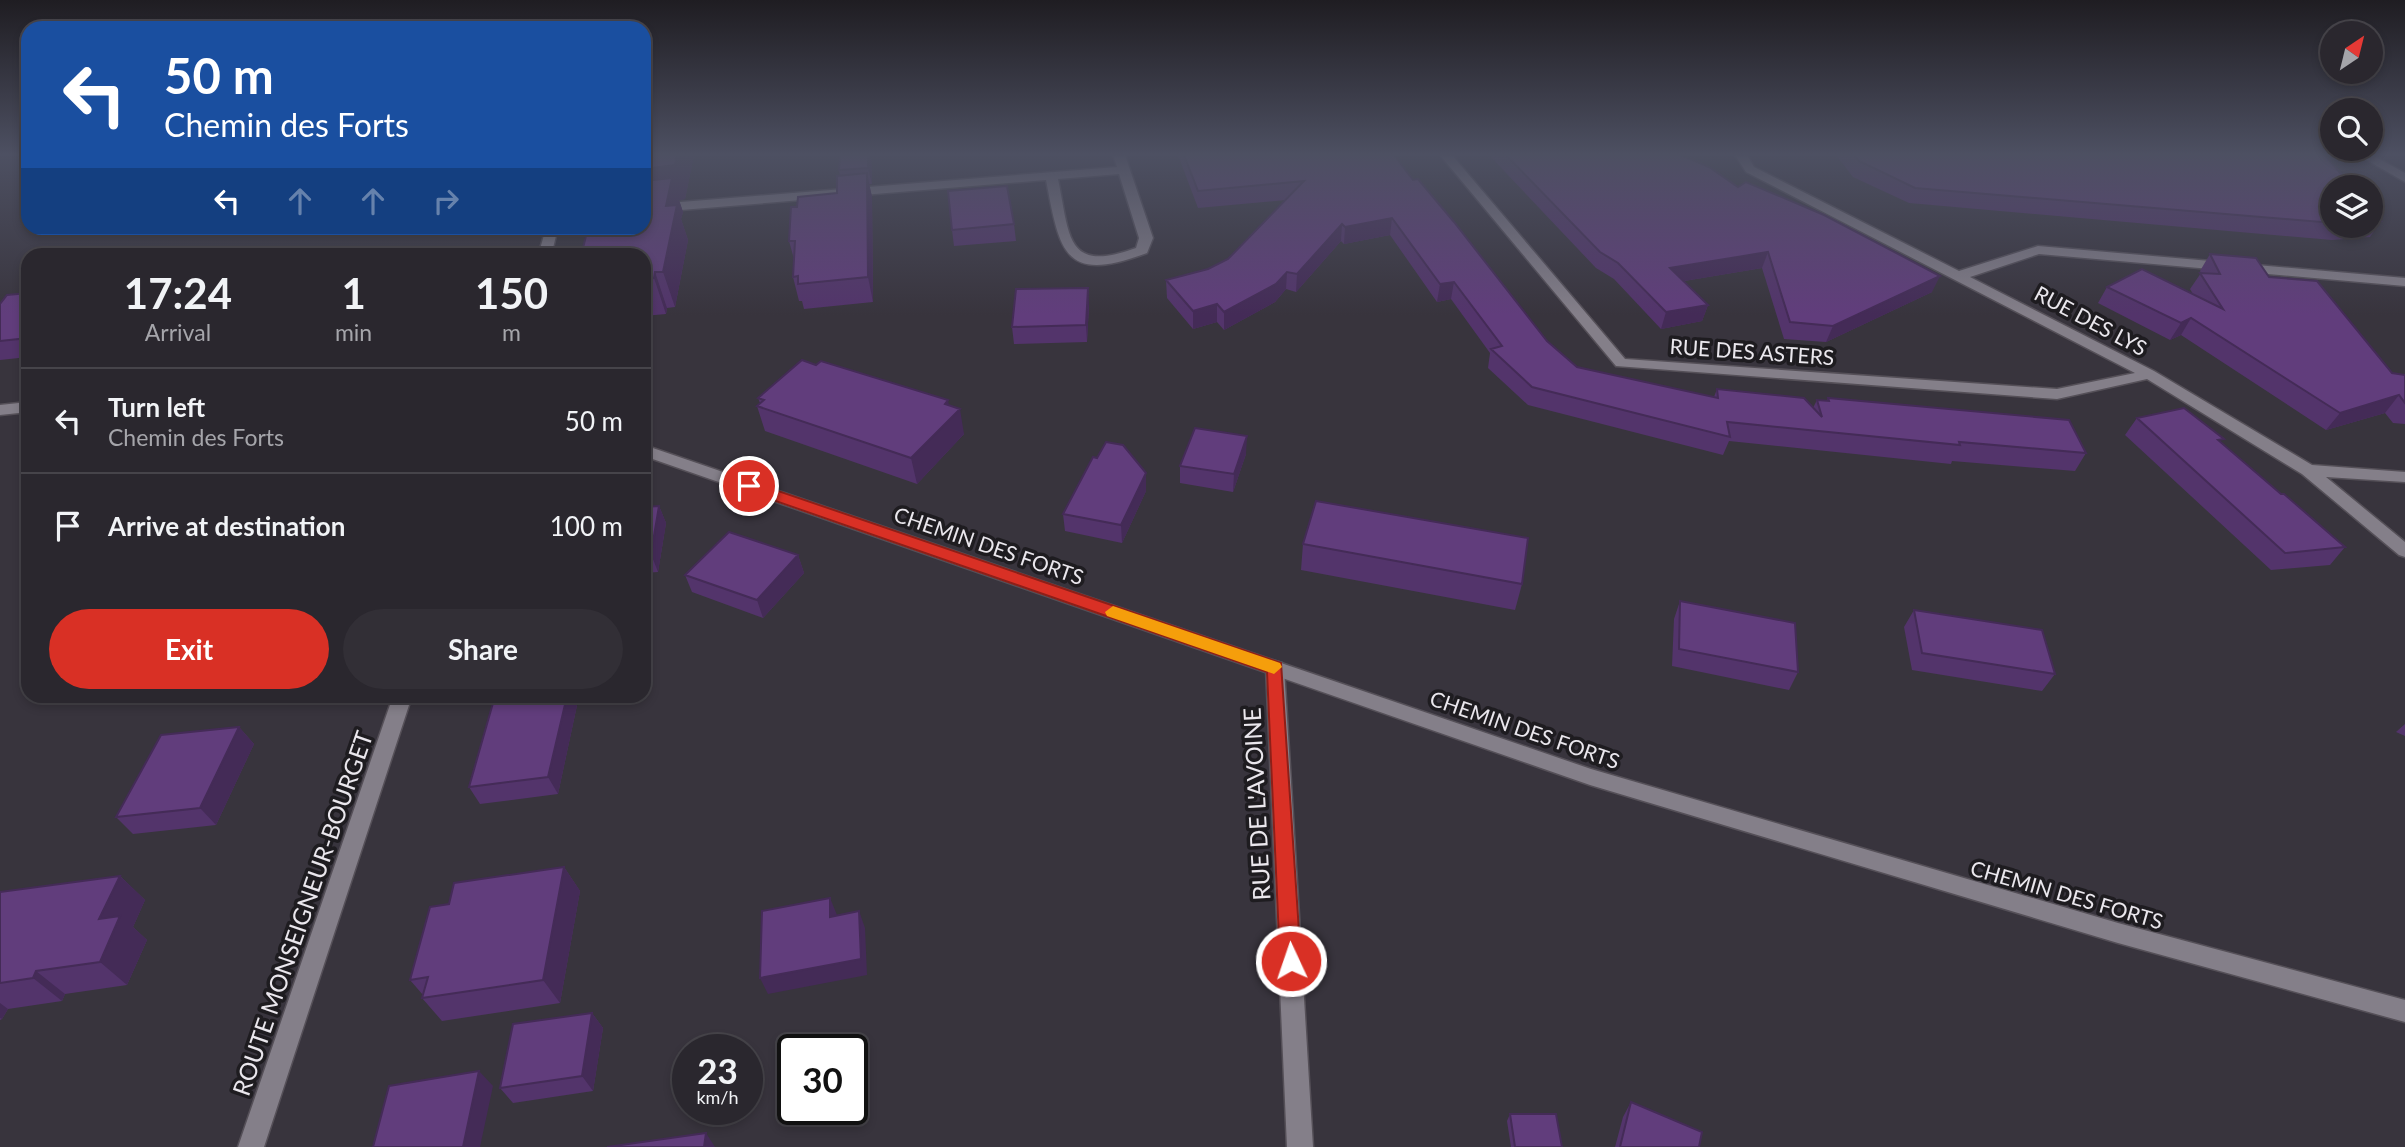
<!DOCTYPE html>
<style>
:root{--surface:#2a272e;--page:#322f36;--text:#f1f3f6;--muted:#a5a5aa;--line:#46444a;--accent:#d93025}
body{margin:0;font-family:Lato,sans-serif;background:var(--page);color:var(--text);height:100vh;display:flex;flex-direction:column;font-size:26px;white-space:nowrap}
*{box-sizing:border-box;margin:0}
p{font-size:23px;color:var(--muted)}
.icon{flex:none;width:38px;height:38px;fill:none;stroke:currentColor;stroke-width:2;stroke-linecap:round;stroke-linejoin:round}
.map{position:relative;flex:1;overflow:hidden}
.sheet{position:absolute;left:21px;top:248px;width:630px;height:455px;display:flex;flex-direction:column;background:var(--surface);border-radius:21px;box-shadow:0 4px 10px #0003,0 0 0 2px var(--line)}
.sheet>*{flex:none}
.hud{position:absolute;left:21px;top:21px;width:630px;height:214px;border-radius:21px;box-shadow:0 4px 10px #0003,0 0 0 2px var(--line);background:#1a4fa0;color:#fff;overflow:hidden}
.needle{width:46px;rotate:35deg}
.tools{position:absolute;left:2320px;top:21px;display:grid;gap:14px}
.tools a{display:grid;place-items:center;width:63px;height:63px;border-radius:50%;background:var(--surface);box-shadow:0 4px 10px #0003,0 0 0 2px var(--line);font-size:35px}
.speed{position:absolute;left:672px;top:1034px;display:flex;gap:14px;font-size:35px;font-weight:700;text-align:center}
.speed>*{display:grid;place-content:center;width:91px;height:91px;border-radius:50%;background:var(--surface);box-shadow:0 4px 10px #0003,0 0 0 2px var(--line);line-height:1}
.speed small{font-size:18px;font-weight:400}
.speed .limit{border:4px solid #111;border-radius:10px;background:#fff;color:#111}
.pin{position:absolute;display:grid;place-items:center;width:60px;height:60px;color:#fff;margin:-30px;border:4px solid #fff;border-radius:50%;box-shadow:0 2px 7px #0007}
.me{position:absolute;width:77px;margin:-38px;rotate:357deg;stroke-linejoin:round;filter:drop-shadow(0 0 5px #0008)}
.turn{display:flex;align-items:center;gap:24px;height:147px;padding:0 28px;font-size:32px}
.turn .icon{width:91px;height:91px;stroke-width:2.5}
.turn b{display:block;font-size:49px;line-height:60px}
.lanes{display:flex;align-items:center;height:66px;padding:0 28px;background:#0003;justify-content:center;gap:35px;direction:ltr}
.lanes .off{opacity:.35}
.eta{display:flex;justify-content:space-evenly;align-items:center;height:119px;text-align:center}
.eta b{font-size:42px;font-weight:700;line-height:49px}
.primary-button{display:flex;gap:14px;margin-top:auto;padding:14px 28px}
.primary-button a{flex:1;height:80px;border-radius:42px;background:var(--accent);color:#fff;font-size:28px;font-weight:700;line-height:80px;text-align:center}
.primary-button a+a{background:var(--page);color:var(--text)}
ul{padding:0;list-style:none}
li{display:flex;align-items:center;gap:21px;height:105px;padding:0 28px;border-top:2px solid var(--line)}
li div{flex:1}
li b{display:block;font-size:26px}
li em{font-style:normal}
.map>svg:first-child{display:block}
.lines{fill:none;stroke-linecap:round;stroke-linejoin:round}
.minor-casing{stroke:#555058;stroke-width:3}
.tertiary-casing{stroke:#555058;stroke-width:3}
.minor{fill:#847f89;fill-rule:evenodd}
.tertiary{fill:#847f89;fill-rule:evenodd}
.wall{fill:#53346b}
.shaded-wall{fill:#442b57}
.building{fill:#613d7c;stroke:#442b57;stroke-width:2}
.route{fill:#d93025;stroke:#8d1f18;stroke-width:2}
.slow{fill:#f59e0b}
.labels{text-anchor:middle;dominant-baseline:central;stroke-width:7;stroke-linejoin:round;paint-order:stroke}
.street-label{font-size:21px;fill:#eae7ed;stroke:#1e1c20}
.near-street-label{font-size:24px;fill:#eae7ed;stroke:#1e1c20}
</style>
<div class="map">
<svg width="2405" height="1147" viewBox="0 0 2405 1147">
<rect width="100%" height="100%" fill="#38343d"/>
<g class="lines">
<defs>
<path id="minor" d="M 1113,155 L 1125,155 L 1153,238 L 1147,253 C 1064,284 1060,253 1046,180 L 644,213 L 644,205 L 1117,167 ZM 1119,174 L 1139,238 L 1136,248 C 1065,274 1070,236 1058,179 Z
M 1440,155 L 1452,155 L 1625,359 L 2057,389 L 2135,373 L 1746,172 L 1735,155 L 1747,155 L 1754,167 L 1959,271 L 2038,246 L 2405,278 L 2405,286 L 2039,254 L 1970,277 L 2154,371 L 2312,465 L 2405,472 L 2405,482 L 2326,477 L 2405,542 L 2405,557 L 2399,555 L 2302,474 L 2147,379 L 2057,399 L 1616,366 Z
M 2358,155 L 2372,155 L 2405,173 L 2405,182 Z
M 1275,661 L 1282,663 L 1284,668 L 1313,1147 L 1287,1147 L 1266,668 L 1268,663 Z"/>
<path id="tertiary" d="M 546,228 L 558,228 L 551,256 L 538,256 Z
M 28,402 L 28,412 L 0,415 L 0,405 Z
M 644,445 L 1591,769 L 2118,923 L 2405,1000 L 2405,1022 L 2118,943 L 1590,785 L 644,456 Z
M 393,696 L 412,696 L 264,1147 L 238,1147 Z"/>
</defs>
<!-- minor casing -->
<use href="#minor" class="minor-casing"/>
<!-- tertiary casing -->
<use href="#tertiary" class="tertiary-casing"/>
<!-- minor -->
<use href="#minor" class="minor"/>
<!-- tertiary -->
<use href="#tertiary" class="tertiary"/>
</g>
<!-- wall -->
<path class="wall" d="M 644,155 L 694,155 L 685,199 L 679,200 L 683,212 L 681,219 L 688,240 L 675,307 L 667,308 L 666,314 L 644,316 Z
M 840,155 L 871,155 L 872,184 L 869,184 L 872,197 L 873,302 L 804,309 L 802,301 L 799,301 L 793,277 L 794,259 L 789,241 L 797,207 L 837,193 L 840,176 L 839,170 Z
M 1178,155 L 1394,155 L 1413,180 L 1547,341 L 1577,367 L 1714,397 L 1717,389 L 1813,408 L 1817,400 L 1827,401 L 1828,398 L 2086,453 L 2075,471 L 1952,461 L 1951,464 L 1729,441 L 1723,455 L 1528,405 L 1488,368 L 1490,353 L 1451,299 L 1437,302 L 1390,235 L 1344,244 L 1341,241 L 1296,292 L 1286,289 L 1275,302 L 1224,330 L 1217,322 L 1193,329 L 1167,298 L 1166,280 L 1208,269 L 1228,259 L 1286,200 L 1198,208 Z
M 1489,155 L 1681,155 L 1738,187 L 1932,292 L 1826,342 L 1784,339 L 1762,268 L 1684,281 L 1708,305 L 1702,321 L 1661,329 L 1614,279 L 1596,268 Z
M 1836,155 L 2325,155 L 2333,187 L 2333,226 L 2371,226 L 2371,209 L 2381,221 L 2370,237 L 2332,240 L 1909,203 L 1853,177 Z
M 1014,224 L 1016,241 L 954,246 L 952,230 Z
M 2210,254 L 2269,277 L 2392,373 L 2405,375 L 2405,424 L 2393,423 L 2385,413 L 2326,430 L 2181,335 L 2170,340 L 2098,303 L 2107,287 L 2193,294 L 2190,289 L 2201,273 L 2200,271 Z
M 28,293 L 28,357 L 0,360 L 0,304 Z
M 1089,305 L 1087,342 L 1014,344 L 1012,327 Z
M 758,398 L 949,405 L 964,434 L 917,484 L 765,431 L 757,406 L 760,403 Z
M 2137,418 L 2221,442 L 2281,494 L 2345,547 L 2330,565 L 2271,570 L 2125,435 Z
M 1246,454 L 1233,492 L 1180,483 L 1180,466 Z
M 1146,491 L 1122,543 L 1065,531 L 1063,514 Z
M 659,506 L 666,523 L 658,572 L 644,573 L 644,507 Z
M 1303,544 L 1522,584 L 1515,610 L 1301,570 Z
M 798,555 L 804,573 L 763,618 L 692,592 L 685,575 Z
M 1680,601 L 1798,672 L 1789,690 L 1672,666 L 1674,619 Z
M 1914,610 L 2055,674 L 2042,691 L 1912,670 L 1904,627 Z
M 495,696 L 579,696 L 558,794 L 480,804 L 469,787 Z
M 2405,724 L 2405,736 L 2396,732 Z
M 239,727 L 254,744 L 216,825 L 133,834 L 116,817 Z
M 564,867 L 580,891 L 560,1003 L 442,1021 L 422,998 L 423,995 L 410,980 L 449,904 Z
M 120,876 L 145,900 L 133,927 L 147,940 L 127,985 L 65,994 L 62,1001 L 8,1009 L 2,1019 L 0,1020 L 0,892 Z
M 592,1013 L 603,1028 L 593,1091 L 513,1103 L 500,1088 Z
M 1631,1102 L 1699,1147 L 1615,1147 L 1623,1117 Z
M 1510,1114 L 1562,1147 L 1511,1147 L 1507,1121 Z"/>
<!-- shaded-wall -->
<path class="shaded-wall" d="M 677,155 L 694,155 L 685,199 L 679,200 L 683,212 L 681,219 L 688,240 L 675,307 L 663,272 L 644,205 L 644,169 Z
M 868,155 L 871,155 L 872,184 L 868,168 Z
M 867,173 L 872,197 L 873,302 L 868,277 Z
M 1392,218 L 1390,235 L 1344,244 L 1345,227 Z
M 1342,224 L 1341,241 L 1296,292 L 1297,274 Z
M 1768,252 L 1762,268 L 1666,284 L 1670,268 Z
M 655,272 L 667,308 L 666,314 L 654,278 Z
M 1287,272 L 1286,289 L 1275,302 L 1224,330 L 1224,312 Z
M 1940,276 L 1932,292 L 1826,342 L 1833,326 Z
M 1454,282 L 1451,299 L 1437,302 L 1440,284 Z
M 1088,288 L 1089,305 L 1087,342 L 1086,325 Z
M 1217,304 L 1217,322 L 1193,329 L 1193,311 Z
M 1708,305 L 1702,321 L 1661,329 L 1666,312 Z
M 2191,318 L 2181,335 L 2170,340 L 2181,323 Z
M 2399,395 L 2385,413 L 2326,430 L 2340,413 Z
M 948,400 L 951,417 L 960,409 L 964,434 L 917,484 L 911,458 L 945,404 Z
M 1247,436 L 1246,454 L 1233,492 L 1234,474 Z
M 1146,473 L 1146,491 L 1122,543 L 1121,525 Z
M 659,506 L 666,523 L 658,572 L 651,554 Z
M 798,555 L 804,573 L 763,618 L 757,600 Z
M 567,696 L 579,696 L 558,794 L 548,777 Z
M 239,727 L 254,744 L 216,825 L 200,808 Z
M 564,867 L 580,891 L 560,1003 L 543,980 Z
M 120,876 L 145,900 L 133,927 L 147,940 L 127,985 L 100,962 L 99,919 Z
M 830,898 L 837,915 L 837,933 L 830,917 Z
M 859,911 L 865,928 L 867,975 L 768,994 L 760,978 Z
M 36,971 L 65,994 L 62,1001 L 33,978 Z
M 0,1003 L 8,1009 L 2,1019 L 0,1018 Z
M 592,1013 L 603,1028 L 593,1091 L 582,1076 Z
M 479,1071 L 493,1086 L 480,1147 L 463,1147 Z
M 706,1133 L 715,1147 L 704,1147 Z"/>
<!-- building -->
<path class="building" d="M 644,155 L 677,155 L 675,165 L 644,169 Z
M 840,155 L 868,155 L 868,168 L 839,170 Z
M 1184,155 L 1394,155 L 1413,180 L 1418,179 L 1454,222 L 1547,341 L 1577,367 L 1718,398 L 1717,389 L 1804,398 L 1822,417 L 1817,400 L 1829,401 L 1828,398 L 2069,420 L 2086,453 L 1959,442 L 1960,445 L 1727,422 L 1730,437 L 1532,387 L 1491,349 L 1502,346 L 1454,282 L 1440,284 L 1392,218 L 1345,227 L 1342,224 L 1297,274 L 1287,272 L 1276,284 L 1224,312 L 1217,304 L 1193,311 L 1166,280 L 1208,269 L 1228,259 L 1304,181 L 1198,191 Z
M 1506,155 L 1681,155 L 1709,167 L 1738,187 L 1746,182 L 1824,215 L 1940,276 L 1833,326 L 1790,322 L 1768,252 L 1670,268 L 1708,305 L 1666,312 L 1618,263 L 1600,252 Z
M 1854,155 L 2325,155 L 2352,187 L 2333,187 L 2333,223 L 1915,188 L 1859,161 Z
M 867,173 L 868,277 L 798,284 L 798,276 L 793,277 L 795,241 L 789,241 L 791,207 L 797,207 L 798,197 L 837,193 L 837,176 Z
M 672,178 L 666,206 L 677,205 L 663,272 L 655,272 L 654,278 L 644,279 L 644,256 L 581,256 L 588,228 L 644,228 L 644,181 Z
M 1007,186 L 1014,224 L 952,230 L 948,191 Z
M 2371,209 L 2381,221 L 2371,222 Z
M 2210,254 L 2256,258 L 2269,277 L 2317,281 L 2392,373 L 2405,375 L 2405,403 L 2399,395 L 2340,413 L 2191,318 L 2181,323 L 2107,287 L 2142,269 L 2223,309 L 2200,273 L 2220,274 Z
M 1088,288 L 1086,325 L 1012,327 L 1016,289 Z
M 28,293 L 28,338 L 0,341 L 0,304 L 7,295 Z
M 802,360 L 816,365 L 821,361 L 948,400 L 945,404 L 960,409 L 911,458 L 757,406 L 764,400 L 758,398 Z
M 2184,408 L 2224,439 L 2218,440 L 2281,494 L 2284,494 L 2345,547 L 2285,553 L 2137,418 Z
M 1195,428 L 1247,436 L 1234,474 L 1180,466 Z
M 1106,442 L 1123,445 L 1146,473 L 1121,525 L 1063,514 L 1093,457 L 1097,458 Z
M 1316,501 L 1528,538 L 1522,584 L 1303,544 Z
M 659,506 L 651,554 L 644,555 L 644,507 Z
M 729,532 L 798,555 L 757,600 L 685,575 Z
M 1680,601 L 1795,623 L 1798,672 L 1679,649 Z
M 1914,610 L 2042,630 L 2055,674 L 1922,653 Z
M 495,696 L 567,696 L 548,777 L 469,787 Z
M 239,727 L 200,808 L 116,817 L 161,735 Z
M 564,867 L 543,980 L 422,998 L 428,977 L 410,980 L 430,907 L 449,904 L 454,883 Z
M 120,876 L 99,919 L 120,916 L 100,962 L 36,971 L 33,978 L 0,983 L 0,892 Z
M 830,898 L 830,917 L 859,911 L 861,959 L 760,978 L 762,911 Z
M 592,1013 L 582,1076 L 500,1088 L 513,1024 Z
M 479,1071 L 463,1147 L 373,1147 L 389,1086 Z
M 1631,1102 L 1702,1132 L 1699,1147 L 1620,1147 Z
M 1510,1114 L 1556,1114 L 1562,1147 L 1515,1147 Z
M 706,1133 L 704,1147 L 607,1147 Z"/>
<!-- sky -->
<linearGradient id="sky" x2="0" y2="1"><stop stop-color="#1f1d22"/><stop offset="0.49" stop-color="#4d5062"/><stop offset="1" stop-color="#4d5062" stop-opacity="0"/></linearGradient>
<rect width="2405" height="315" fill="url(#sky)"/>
<!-- route -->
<path class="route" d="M 749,481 L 1281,663 L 1301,961 L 1298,967 L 1291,970 L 1283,967 L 1280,961 L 1267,672 L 744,490 L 744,483 Z"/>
<!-- slow -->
<path class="slow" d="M 1113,606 L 1280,663 L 1282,667 L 1274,674 L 1107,616 L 1105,612 Z"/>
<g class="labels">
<!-- street labels -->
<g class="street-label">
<text transform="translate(2091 320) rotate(28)">RUE DES LYS</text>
<text transform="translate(1752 351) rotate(4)">RUE DES ASTERS</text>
<text transform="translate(989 545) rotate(19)">CHEMIN DES FORTS</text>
<text transform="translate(1525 729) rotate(19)">CHEMIN DES FORTS</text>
<text transform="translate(2067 894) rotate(16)">CHEMIN DES FORTS</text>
</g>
<!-- near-street labels -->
<g class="near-street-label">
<text transform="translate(1256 804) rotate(-93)">RUE DE L'AVOINE</text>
<text transform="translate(302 913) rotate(-71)">ROUTE MONSEIGNEUR-BOURGET</text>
</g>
</g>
</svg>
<div class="tools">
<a><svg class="needle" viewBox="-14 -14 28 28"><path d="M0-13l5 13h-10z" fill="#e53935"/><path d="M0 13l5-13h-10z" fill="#a5a5aa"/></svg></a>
<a><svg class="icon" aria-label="search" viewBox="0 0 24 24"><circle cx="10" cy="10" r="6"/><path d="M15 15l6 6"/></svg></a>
<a><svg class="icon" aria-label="layers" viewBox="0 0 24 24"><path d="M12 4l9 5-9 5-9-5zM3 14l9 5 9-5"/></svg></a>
</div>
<div class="speed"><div>23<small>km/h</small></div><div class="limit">30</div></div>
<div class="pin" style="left:749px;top:486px;background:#d93025"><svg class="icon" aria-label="arrive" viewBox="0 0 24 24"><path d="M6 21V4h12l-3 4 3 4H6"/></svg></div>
<svg class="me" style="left:1291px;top:961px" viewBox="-20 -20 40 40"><circle r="17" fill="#d93025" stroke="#fff" stroke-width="3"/><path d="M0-11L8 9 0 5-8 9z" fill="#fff"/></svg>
<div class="hud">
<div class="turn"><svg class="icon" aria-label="left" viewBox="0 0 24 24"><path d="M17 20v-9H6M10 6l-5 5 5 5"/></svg><div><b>50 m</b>Chemin des Forts</div></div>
<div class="lanes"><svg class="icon" aria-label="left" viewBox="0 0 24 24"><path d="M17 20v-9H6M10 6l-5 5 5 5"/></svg><svg class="icon off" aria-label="ahead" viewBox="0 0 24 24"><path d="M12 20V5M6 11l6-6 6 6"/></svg><svg class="icon off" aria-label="ahead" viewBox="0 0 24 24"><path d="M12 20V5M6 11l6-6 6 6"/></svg><svg class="icon off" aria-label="right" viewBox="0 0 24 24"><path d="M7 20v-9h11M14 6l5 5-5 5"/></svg></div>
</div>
<section class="sheet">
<div class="eta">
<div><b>17:24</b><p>Arrival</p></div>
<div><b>1</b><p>min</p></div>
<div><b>150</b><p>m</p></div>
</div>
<ul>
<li><svg class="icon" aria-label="left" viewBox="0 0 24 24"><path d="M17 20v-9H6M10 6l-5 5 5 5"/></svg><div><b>Turn left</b><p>Chemin des Forts</p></div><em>50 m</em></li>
<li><svg class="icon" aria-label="arrive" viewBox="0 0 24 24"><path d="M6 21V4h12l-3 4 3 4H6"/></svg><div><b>Arrive at destination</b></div><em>100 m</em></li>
</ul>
<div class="primary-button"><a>Exit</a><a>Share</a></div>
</section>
</div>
